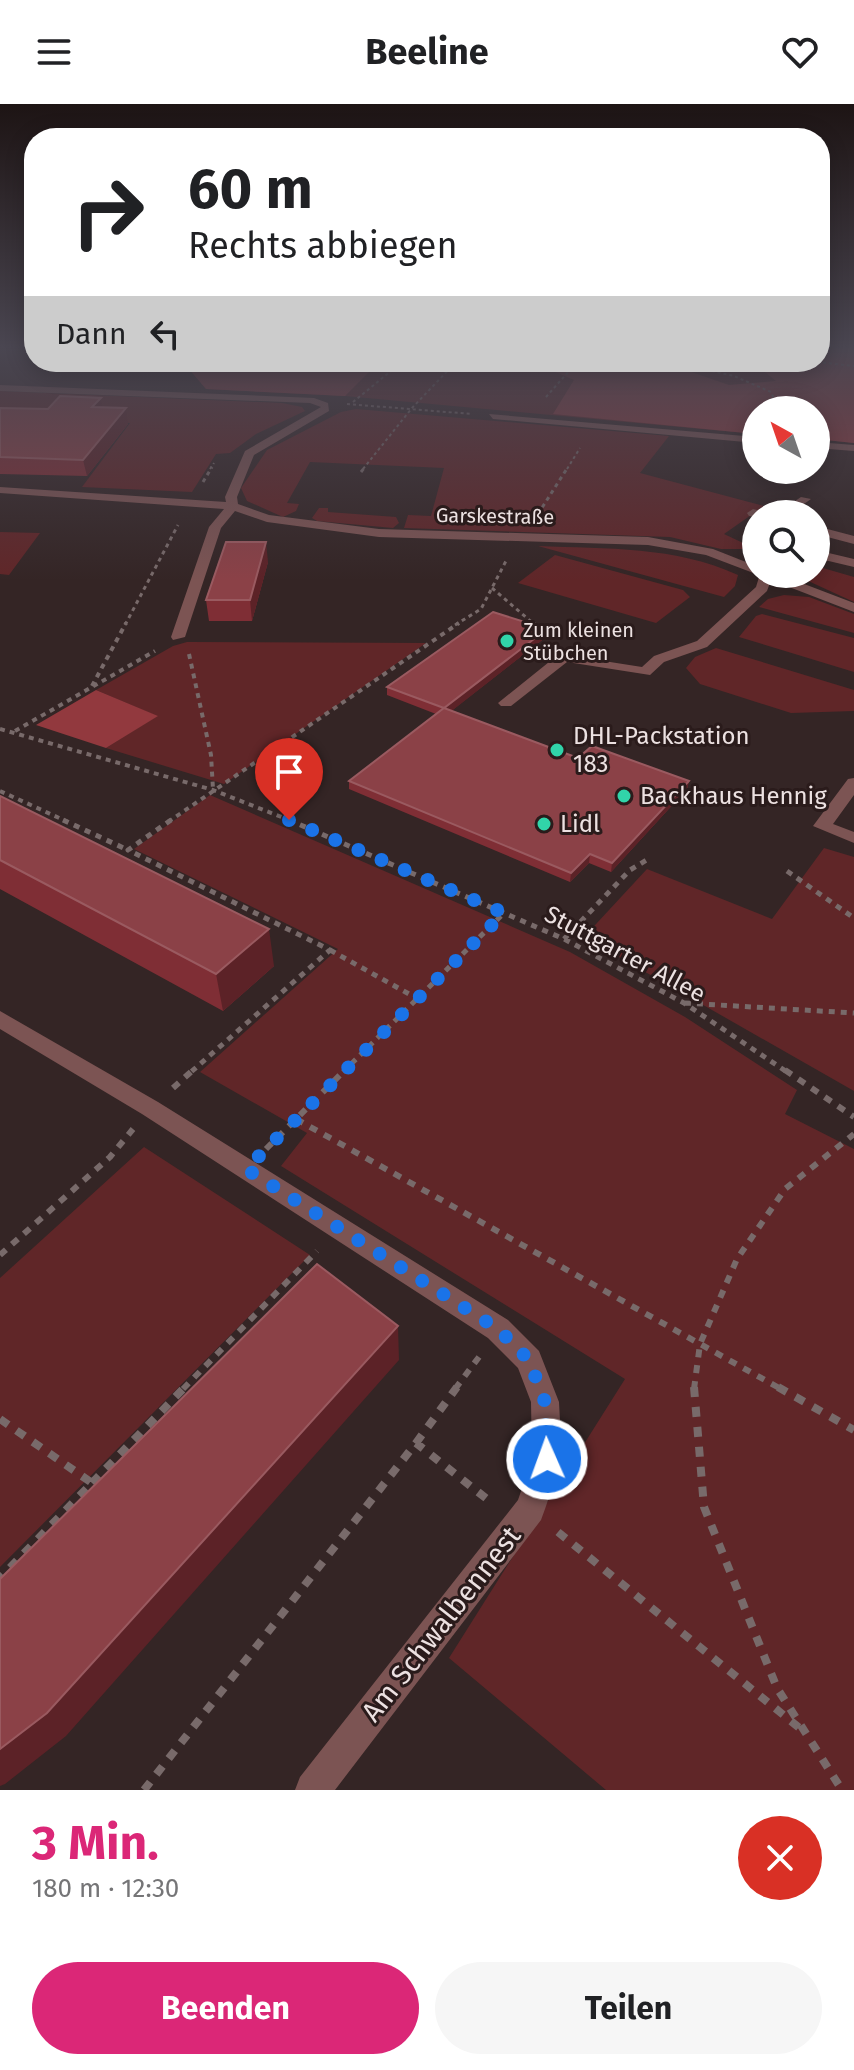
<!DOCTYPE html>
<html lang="de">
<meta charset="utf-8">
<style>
:root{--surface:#fff;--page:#f6f6f6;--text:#202124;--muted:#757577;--accent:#db2777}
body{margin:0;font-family:"Fira Sans",sans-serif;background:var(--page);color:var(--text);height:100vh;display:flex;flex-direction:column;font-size:30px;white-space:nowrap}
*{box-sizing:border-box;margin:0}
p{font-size:26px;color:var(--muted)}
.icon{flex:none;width:44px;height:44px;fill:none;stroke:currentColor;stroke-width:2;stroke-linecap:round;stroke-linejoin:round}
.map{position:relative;height:1686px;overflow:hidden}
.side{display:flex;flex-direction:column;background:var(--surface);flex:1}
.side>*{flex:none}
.guide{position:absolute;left:24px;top:24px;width:806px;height:244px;border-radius:32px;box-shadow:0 4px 20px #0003;background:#fff;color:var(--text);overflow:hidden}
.needle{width:52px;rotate:320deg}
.tools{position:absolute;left:742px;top:292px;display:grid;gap:16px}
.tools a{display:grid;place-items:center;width:88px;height:88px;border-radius:50%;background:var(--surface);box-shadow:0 4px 20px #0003;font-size:40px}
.pin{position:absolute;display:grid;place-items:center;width:68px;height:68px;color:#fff;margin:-82px -34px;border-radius:50% 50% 50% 0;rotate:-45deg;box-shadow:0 0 8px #0007}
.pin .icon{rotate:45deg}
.me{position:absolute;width:88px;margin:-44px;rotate:358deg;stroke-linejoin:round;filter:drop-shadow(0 0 6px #0008)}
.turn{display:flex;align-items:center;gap:28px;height:168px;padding:0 32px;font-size:36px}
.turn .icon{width:104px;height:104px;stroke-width:2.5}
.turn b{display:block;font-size:56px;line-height:68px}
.then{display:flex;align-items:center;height:76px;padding:0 32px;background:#0003;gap:16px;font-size:30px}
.round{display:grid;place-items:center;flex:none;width:84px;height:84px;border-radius:42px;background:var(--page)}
.overview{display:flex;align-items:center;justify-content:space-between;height:136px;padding:0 32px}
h1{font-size:48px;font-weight:700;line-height:60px;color:var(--accent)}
.action{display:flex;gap:16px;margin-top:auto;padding:16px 32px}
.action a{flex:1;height:92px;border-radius:48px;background:var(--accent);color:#fff;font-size:32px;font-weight:700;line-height:92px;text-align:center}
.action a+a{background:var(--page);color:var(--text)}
header{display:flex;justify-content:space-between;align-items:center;height:104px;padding:0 32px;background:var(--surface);font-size:36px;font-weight:700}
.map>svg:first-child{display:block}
.green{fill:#602628}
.forest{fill:#92393e}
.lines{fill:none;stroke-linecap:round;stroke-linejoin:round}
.path-far5{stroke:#786a6a;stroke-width:2;stroke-dasharray:3 3;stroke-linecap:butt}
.path-far4{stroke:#786a6a;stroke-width:3;stroke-dasharray:4 4;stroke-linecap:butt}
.path-far3{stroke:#786a6a;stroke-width:4;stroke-dasharray:5 5;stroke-linecap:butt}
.path-far2{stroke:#786a6a;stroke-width:5;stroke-dasharray:6 6;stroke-linecap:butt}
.path-far1{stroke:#786a6a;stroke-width:6;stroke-dasharray:8 8;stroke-linecap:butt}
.path{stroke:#786a6a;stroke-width:8;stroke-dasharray:10 10;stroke-linecap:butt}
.minor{fill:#7c5453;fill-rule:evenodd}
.wall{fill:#7f2e35}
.shaded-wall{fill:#5c2227}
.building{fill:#8b4147;stroke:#9a5a60;stroke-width:2}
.route{stroke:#1a73e8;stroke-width:14;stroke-dasharray:0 25.2}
.poi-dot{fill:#31d4a9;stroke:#2a1b1b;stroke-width:3}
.labels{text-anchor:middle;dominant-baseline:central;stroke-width:6;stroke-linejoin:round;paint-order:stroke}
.far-street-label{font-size:20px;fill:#ece1e1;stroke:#2a1b1b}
.far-poi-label{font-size:20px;fill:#ece1e1;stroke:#2a1b1b;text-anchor:start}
.poi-label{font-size:24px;fill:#ece1e1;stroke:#2a1b1b;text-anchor:start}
.street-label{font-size:24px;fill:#ece1e1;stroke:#2a1b1b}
.near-street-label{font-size:28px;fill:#ece1e1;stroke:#2a1b1b}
</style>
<header><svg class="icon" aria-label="menu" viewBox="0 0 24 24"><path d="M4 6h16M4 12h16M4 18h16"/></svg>Beeline<svg class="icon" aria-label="heart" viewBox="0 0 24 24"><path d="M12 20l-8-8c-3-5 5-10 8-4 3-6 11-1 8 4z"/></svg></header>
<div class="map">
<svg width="854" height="1686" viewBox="0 0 854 1686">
<rect width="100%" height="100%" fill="#342525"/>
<!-- green -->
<path class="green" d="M 820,241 L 854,241 L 854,339 L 816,335 L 816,306 L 756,306 L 756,330 L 345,292 L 206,285 L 183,258 L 820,258 Z
M 0,287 L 282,299 L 302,303 L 305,307 L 256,330 L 230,349 L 216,350 L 192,388 L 82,383 L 130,319 L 0,317 Z
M 356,305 L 669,332 L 640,369 L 764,402 L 724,430 L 756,445 L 721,445 L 670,433 L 404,424 L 408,411 L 431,412 L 444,364 L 310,358 L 287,399 L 299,400 L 296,407 L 283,413 L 247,397 L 241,384 L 267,346 L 341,308 Z
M 319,404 L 328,404 L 328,408 L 396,413 L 399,419 L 393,424 L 317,417 L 312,414 Z
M 0,428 L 40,429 L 9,471 L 0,470 Z
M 538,442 C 607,445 675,442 738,471 L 735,482 L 724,493 Z
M 555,451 L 683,486 L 690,493 L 656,519 L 518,479 Z
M 816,462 L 854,473 L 854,498 L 793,470 L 816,470 Z
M 784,491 L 809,493 L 854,510 L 854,529 L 759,503 L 768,495 Z
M 762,510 L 854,534 L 854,568 L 739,533 L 756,512 Z
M 187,538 L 426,539 L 224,680 L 106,644 L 157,612 L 96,586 L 173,542 Z
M 716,544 L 854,586 L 854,607 L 791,609 L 700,580 L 686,564 L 695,553 Z
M 210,691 L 570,848 L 685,913 L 797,986 L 785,1010 L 854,1045 L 854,1686 L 606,1686 L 449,1554 L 625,1275 L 281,1062 L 307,1029 L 200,968 L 338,845 L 134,745 Z
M 824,744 L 854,753 L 854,987 L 584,833 L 647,765 L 772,815 Z
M 144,1043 L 310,1151 L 0,1463 L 0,1174 Z"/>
<!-- forest -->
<path class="forest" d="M 820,241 L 854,241 L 854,339 L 816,335 L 816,306 L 756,306 L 756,330 L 553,310 L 574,276 L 533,258 L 662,258 L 729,281 L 776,277 L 753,258 L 820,258 Z
M 183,258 L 379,258 L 345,292 L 206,285 Z
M 96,586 L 158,612 L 106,644 L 36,621 Z"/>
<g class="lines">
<!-- path-far5 -->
<path class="path-far5" d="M 691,258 L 694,263 L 734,272 L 771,288 L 779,306
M 817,258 L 854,262
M 546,293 L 577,258
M 353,298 L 402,258
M 347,300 L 472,310
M 210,365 L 214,359
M 363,365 L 412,304 L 456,258
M 567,365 L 580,344"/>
<!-- path-far4 -->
<path class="path-far4" d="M 361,368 L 365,363
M 203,378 L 212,363
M 538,410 L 568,363
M 492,484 L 535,521
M 125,521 L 178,421
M 455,521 L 481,505 L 507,455"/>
<!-- path-far3 -->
<path class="path-far3" d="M 533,519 L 540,525
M 189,550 L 211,651 L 213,685
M 92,582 L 126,519
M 0,625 L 213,686 L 294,718
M 15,627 L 155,547
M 0,687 L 68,718
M 168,718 L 459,519"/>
<!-- path-far2 -->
<path class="path-far2" d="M 63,716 L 128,746
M 171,716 L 128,746 L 330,846 L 191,968
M 289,716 L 564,835 L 684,899 L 787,968
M 787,767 L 854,814
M 564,835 L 630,766 L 650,754
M 330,846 L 418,895
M 685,899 L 854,909
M 343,968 L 504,809"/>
<!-- path-far1 -->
<path class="path-far1" d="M 785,966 L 854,1013
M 173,984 L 193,966
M 296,1015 L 781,1285
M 266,1045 L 345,966
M 0,1151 L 110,1053 L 133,1025
M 183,1285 L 317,1147
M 455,1285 L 479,1253
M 694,1285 L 700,1240 L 737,1155 L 785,1085 L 854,1030"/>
<!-- path -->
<path class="path" d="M 694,1283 L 704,1403 L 777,1584 L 842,1686
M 778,1283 L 854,1326
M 0,1315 L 92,1379 L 0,1474
M 416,1339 L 457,1283
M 92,1379 L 185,1283
M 558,1428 L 802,1626
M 144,1686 L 416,1339 L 492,1399"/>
<!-- minor -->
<path class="minor" d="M 0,281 L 314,294 L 328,299 L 329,307 L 254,351 L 237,393 L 238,400 L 269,411 L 379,425 L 648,433 L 713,445 L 756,462 L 756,470 L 706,451 L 648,441 L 379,433 L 267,418 L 235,407 L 221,424 L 185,533 L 173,536 L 171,533 L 209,423 L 224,405 L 0,389 L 0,383 L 226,398 L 225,393 L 245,347 L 321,303 L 310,299 L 0,287 Z
M 489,310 L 756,333 L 756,339 L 493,315 Z
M 816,338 L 854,341 L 854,347 L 816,344 Z
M 801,393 L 811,395 L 790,410 L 776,410 Z
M 753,405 L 761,407 L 763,410 L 756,410 L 756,413 L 749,412 L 747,409 Z
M 816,422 L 854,432 L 854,440 L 816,430 Z
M 756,423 L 756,437 L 746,434 L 746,428 Z
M 816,446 L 854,455 L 854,463 L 816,454 Z
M 760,470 L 778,470 L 854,499 L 854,508 L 771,476 L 767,487 L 707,543 L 664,558 L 650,571 L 567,558 L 511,602 L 501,602 L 498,599 L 559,550 L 642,563 L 654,552 L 697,537 L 756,483 Z
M 854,674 L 854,691 L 833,720 L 854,728 L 854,739 L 813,722 L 848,675 Z
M 0,907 L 158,998 L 508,1216 L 539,1247 L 559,1298 L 562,1355 L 545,1405 L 541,1416 L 335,1686 L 295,1686 L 300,1673 L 518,1396 L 532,1355 L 531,1298 L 518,1264 L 488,1234 L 142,1010 L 0,925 Z"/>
</g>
<!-- wall -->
<path class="wall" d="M 102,303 L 128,320 L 87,372 L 0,370 L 0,304 L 48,305 Z
M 268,458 L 252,517 L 209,517 L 206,496 Z
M 546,533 L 451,607 L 578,654 L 689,677 L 687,685 L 611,768 L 589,759 L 570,778 L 349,685 L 349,677 L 436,610 L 387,591 L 387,583 Z
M 0,692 L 274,862 L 223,907 L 0,785 Z"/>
<!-- shaded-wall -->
<path class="shaded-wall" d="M 101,294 L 103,309 L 92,303 Z
M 126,304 L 128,320 L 87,372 L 83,356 Z
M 266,438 L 268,458 L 252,517 L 250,496 Z
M 547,525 L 546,533 L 444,613 L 444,604 Z
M 689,677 L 687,685 L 611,768 L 612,759 Z
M 590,750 L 589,759 L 570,778 L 571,769 Z
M 269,825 L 274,862 L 223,907 L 216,870 Z
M 398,1222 L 399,1256 L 66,1632 L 5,1680 L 0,1682 L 0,1645 Z"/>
<!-- building -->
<path class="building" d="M 60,292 L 101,294 L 92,303 L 126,304 L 83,356 L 0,353 L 0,304 L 48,305 Z
M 226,438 L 266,438 L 250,496 L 206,496 Z
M 493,508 L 547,525 L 444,604 L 387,583 Z
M 444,604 L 578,654 L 592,642 L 689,677 L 612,759 L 590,750 L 571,769 L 349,677 Z
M 0,692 L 269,825 L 216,870 L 0,756 Z
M 317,1160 L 398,1222 L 47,1609 L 0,1645 L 0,1475 Z"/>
<!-- sky -->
<linearGradient id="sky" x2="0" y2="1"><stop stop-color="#1d1414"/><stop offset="0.51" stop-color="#4a4651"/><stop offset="1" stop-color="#4a4651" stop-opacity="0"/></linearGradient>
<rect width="854" height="477" fill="url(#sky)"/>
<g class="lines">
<!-- route -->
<path class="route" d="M 289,716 L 504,809 L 246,1065 L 498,1225 L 529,1256 L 545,1298 L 547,1355"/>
</g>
<!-- markers -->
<g class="poi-dot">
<circle cx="507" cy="537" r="8"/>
<circle cx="557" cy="646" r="8"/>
<circle cx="624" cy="692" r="8"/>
<circle cx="544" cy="720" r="8"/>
</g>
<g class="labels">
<!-- far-street labels -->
<g class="far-street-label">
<text transform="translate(495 412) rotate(1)">Garskestraße</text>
</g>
<!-- far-poi labels -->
<g class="far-poi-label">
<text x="523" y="526">Zum kleinen<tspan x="523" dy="23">Stübchen</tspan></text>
</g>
<!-- poi labels -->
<g class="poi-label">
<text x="573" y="632">DHL-Packstation<tspan x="573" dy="28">183</tspan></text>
<text x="640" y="692">Backhaus Hennig</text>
<text x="560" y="720">Lidl</text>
</g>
<!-- street labels -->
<g class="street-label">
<text transform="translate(625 850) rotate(28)">Stuttgarter Allee</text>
</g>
<!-- near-street labels -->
<g class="near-street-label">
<text transform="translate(441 1520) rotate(-52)">Am Schwalbennest</text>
</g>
</g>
</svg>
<div class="tools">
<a><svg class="needle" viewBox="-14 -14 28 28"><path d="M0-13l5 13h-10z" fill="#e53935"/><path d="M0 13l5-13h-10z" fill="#757577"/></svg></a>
<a><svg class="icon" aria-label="search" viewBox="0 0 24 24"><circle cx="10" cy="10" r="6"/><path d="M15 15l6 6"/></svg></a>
</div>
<div class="pin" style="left:289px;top:716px;background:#d93025"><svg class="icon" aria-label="arrive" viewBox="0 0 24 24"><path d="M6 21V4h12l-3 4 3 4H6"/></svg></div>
<svg class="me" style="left:547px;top:1355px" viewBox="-20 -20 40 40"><circle r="17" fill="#1a73e8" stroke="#fff" stroke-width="3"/><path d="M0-11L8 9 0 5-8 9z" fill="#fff"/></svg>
<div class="guide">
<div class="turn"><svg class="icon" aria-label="right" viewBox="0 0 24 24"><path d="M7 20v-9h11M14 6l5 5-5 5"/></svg><div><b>60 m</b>Rechts abbiegen</div></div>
<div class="then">Dann<svg class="icon" aria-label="left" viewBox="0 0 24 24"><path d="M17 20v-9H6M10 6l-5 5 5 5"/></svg></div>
</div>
</div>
<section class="side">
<div class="overview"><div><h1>3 Min.</h1><p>180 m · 12:30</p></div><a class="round" style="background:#d93025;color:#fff"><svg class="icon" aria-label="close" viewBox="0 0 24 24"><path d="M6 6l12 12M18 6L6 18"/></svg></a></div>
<div class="action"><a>Beenden</a><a>Teilen</a></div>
</section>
